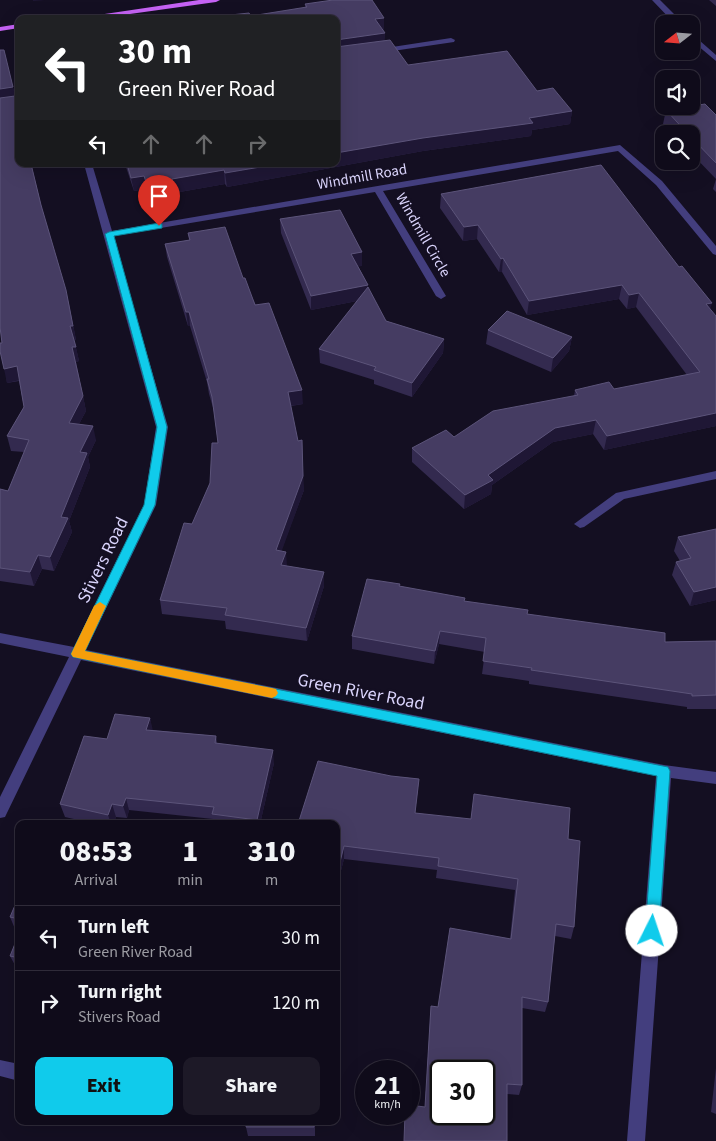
<!DOCTYPE html>
<style>
:root{--surface:#0f0b1a;--page:#1d1927;--text:#f1f3f6;--muted:#9b9ba2;--line:#2f2b39;--accent:#10cbeb}
body{margin:0;font-family:"Source Sans 3",sans-serif;background:var(--page);color:var(--text);height:100vh;display:flex;flex-direction:column;font-size:19px;white-space:nowrap}
*{box-sizing:border-box;margin:0}
p{font-size:16px;color:var(--muted)}
.icon{flex:none;width:28px;height:28px;fill:none;stroke:currentColor;stroke-width:2;stroke-linecap:round;stroke-linejoin:round}
.map{position:relative;flex:1;overflow:hidden}
.side{position:absolute;left:15px;top:820px;width:325px;height:305px;display:flex;flex-direction:column;background:var(--surface);border-radius:10px;box-shadow:0 5px 20px #0002,0 0 0 1px var(--line)}
.side>*{flex:none}
.top-card{position:absolute;left:15px;top:15px;width:325px;height:152px;border-radius:10px;box-shadow:0 5px 20px #0002,0 0 0 1px var(--line);background:#202124;color:#fff;overflow:hidden}
.needle{width:32px;rotate:253deg}
.fabs{position:absolute;left:655px;top:15px;display:grid;gap:10px}
.fabs a{display:grid;place-items:center;width:45px;height:45px;border-radius:10px;background:var(--surface);box-shadow:0 5px 20px #0002,0 0 0 1px var(--line);font-size:25px}
.speed{position:absolute;left:355px;top:1060px;display:flex;gap:10px;font-size:25px;font-weight:700;text-align:center}
.speed>*{display:grid;place-content:center;width:65px;height:65px;border-radius:50%;background:var(--surface);box-shadow:0 5px 20px #0002,0 0 0 1px var(--line);line-height:1}
.speed small{font-size:12px;font-weight:400}
.speed .limit{border:2px solid #111;border-radius:8px;background:#fff;color:#111}
.pin{position:absolute;display:grid;place-items:center;width:42px;height:42px;color:#fff;margin:-51px -21px;border-radius:50% 50% 50% 0;rotate:-45deg;box-shadow:0 0 5px #0007}
.pin .icon{rotate:45deg}
.me{position:absolute;width:55px;margin:-28px;rotate:4deg;stroke-linejoin:round;filter:drop-shadow(0 0 4px #0008)}
.turn{display:flex;align-items:center;gap:18px;height:105px;padding:0 20px;font-size:22px}
.turn .icon{width:65px;height:65px;stroke-width:2.5}
.turn b{display:block;font-size:35px;line-height:42px}
.lanes{display:flex;align-items:center;height:48px;padding:0 20px;background:#0003;justify-content:center;gap:25px;direction:ltr}
.lanes .off{opacity:.35}
.eta{display:flex;justify-content:space-evenly;align-items:center;height:85px;text-align:center}
.eta b{font-size:30px;font-weight:800;line-height:35px}
.button{display:flex;gap:10px;margin-top:auto;padding:10px 20px}
.button a{flex:1;height:58px;border-radius:10px;background:var(--accent);color:#111;font-size:20px;font-weight:800;line-height:58px;text-align:center}
.button a+a{background:var(--page);color:var(--text)}
ul{padding:0;list-style:none}
li{display:flex;align-items:center;gap:15px;height:65px;padding:0 20px;border-top:1px solid var(--line)}
li div{flex:1}
li b{display:block;font-size:19px}
li em{font-style:normal}
.map>svg:first-child{display:block}
.lines{fill:none;stroke-linecap:round;stroke-linejoin:round}
.minor{fill:#433e7e;fill-rule:evenodd}
.major{fill:#c562f4;fill-rule:evenodd}
.wall{fill:#332a4f}
.shaded-wall{fill:#1f1735}
.building{fill:#453c62;stroke:#5c547a;fill-rule:evenodd}
.route{fill:#10cbeb;stroke:#0a8499}
.slow{fill:#f59e0b}
.labels{text-anchor:middle;dominant-baseline:central;stroke-width:5;stroke-linejoin:round;paint-order:stroke}
.far-street-label{font-size:15px;fill:#dad4fc;stroke:#140f22}
.street-label{font-size:18px;fill:#dad4fc;stroke:#140f22}
</style>
<div class="map">
<svg width="716" height="1141" viewBox="0 0 716 1141">
<rect width="100%" height="100%" fill="#140f22"/>
<g class="lines">
<!-- minor -->
<path class="minor" d="M 652,0 L 660,0 L 684,24 L 675,24 Z
M 691,33 L 716,55 L 716,61 L 691,40 Z
M 451,38 L 455,40 L 454,42 L 379,53 L 375,51 L 379,49 Z
M 620,145 L 662,181 L 716,246 L 716,255 L 713,254 L 656,185 L 618,151 L 383,191 L 446,296 L 441,299 L 436,296 L 375,192 L 113,236 L 168,427 L 156,505 L 86,650 L 664,765 L 716,772 L 716,784 L 671,778 L 645,1141 L 627,1141 L 656,776 L 81,660 L 5,817 L 0,818 L 0,797 L 69,657 L 0,643 L 0,633 L 74,647 L 144,505 L 156,427 L 84,164 L 92,164 L 112,231 Z
M 716,471 L 716,479 L 624,499 L 584,527 L 580,528 L 574,524 L 616,493 Z
M 0,1060 L 19,1064 L 19,1081 L 0,1076 Z"/>
<!-- major -->
<path class="major" d="M 199,0 L 220,0 L 216,2 L 94,19 L 71,19 Z
M 19,24 L 19,28 L 0,31 L 0,27 Z"/>
</g>
<!-- wall -->
<path class="wall" d="M 709,0 L 716,0 L 716,6 Z
M 305,4 L 384,31 L 385,33 L 384,41 L 408,65 L 537,91 L 572,111 L 570,124 L 532,130 L 531,136 L 423,151 L 227,187 L 225,184 L 174,193 L 175,196 L 150,201 L 146,189 L 134,191 L 125,164 L 336,164 L 251,16 L 305,8 Z
M 4,50 L 41,205 L 69,304 L 76,340 L 74,340 L 79,361 L 76,362 L 86,411 L 79,424 L 96,440 L 88,457 L 90,467 L 69,521 L 72,532 L 54,571 L 42,569 L 34,586 L 0,581 L 0,489 L 8,491 L 24,452 L 11,451 L 7,436 L 24,407 L 19,381 L 7,383 L 2,343 Z
M 666,110 L 716,115 L 716,192 L 713,189 L 716,179 L 691,153 L 691,134 L 673,134 L 663,124 Z
M 441,194 L 710,309 L 716,316 L 716,426 L 604,450 L 593,434 L 553,442 L 492,485 L 491,494 L 464,509 L 412,462 L 412,448 L 454,437 L 574,396 L 575,390 L 614,389 L 687,375 L 636,307 L 627,309 L 619,299 L 527,315 L 502,272 L 499,272 L 477,239 L 463,241 L 440,208 Z
M 280,219 L 362,252 L 362,266 L 358,266 L 368,285 L 368,288 L 386,321 L 444,339 L 443,353 L 412,397 L 374,384 L 374,380 L 320,363 L 319,349 L 357,301 L 311,310 L 281,233 Z
M 188,233 L 243,278 L 303,404 L 291,406 L 304,490 L 281,551 L 287,566 L 324,572 L 324,586 L 307,641 L 226,629 L 225,621 L 162,614 L 160,600 L 210,483 L 218,443 L 214,411 L 209,394 L 207,382 L 190,326 L 188,326 L 167,257 L 165,244 L 189,240 Z
M 488,330 L 572,337 L 569,351 L 551,372 L 486,344 Z
M 716,529 L 716,600 L 690,606 L 672,575 L 676,562 L 680,561 L 674,551 L 678,537 Z
M 400,586 L 464,601 L 665,642 L 716,641 L 716,709 L 687,709 L 687,707 L 529,684 L 529,681 L 482,674 L 485,652 L 439,644 L 434,664 L 352,649 L 352,636 Z
M 150,718 L 152,730 L 216,736 L 217,743 L 274,763 L 260,824 L 214,824 L 213,819 L 129,810 L 127,818 L 116,817 L 113,824 L 96,824 L 65,817 L 60,804 L 107,739 Z
M 391,776 L 419,779 L 415,813 L 568,839 L 574,927 L 571,939 L 555,936 L 548,1002 L 545,1012 L 522,1008 L 522,1085 L 519,1095 L 507,1094 L 425,1106 L 431,1006 L 438,1007 L 510,939 L 515,890 L 436,878 L 437,870 L 344,859 L 338,882 L 336,881 L 336,824 Z
M 19,896 L 19,929 L 15,929 L 10,917 Z
M 19,934 L 19,968 L 16,967 L 10,956 Z
M 716,1068 L 716,1114 L 711,1112 Z
M 315,1121 L 315,1136 L 248,1136 L 246,1127 Z"/>
<!-- shaded-wall -->
<path class="shaded-wall" d="M 33,0 L 45,0 L 33,1 Z
M 384,18 L 384,31 L 374,32 L 375,19 Z
M 385,33 L 384,46 L 336,53 L 336,40 Z
M 13,87 L 16,100 L 0,103 L 0,89 Z
M 572,111 L 570,124 L 532,130 L 531,136 L 423,151 L 227,187 L 225,173 L 278,164 L 336,164 L 336,153 Z
M 224,170 L 225,184 L 174,193 L 175,196 L 150,201 L 148,187 L 172,179 Z
M 144,176 L 146,189 L 134,191 L 131,178 Z
M 478,225 L 477,239 L 463,241 L 464,227 Z
M 362,252 L 362,266 L 351,268 L 351,254 Z
M 503,258 L 502,272 L 499,272 L 501,259 Z
M 368,285 L 367,299 L 311,310 L 311,296 Z
M 622,285 L 619,299 L 527,315 L 529,301 Z
M 639,293 L 636,307 L 627,309 L 629,295 Z
M 712,303 L 708,317 L 706,304 Z
M 69,304 L 76,340 L 73,341 L 70,326 Z
M 186,312 L 189,312 L 190,326 L 188,326 Z
M 572,337 L 569,351 L 551,372 L 553,358 Z
M 444,339 L 443,353 L 412,397 L 412,383 Z
M 72,347 L 76,347 L 79,361 L 76,362 L 86,411 L 72,437 L 69,423 Z
M 17,366 L 20,380 L 7,383 L 4,369 Z
M 302,390 L 303,404 L 289,406 L 288,392 Z
M 716,413 L 716,426 L 604,450 L 607,436 Z
M 596,420 L 593,434 L 553,442 L 492,485 L 491,494 L 464,509 L 465,495 L 488,475 L 555,428 Z
M 93,426 L 96,440 L 88,457 L 90,467 L 69,521 L 72,532 L 54,571 L 50,557 L 80,452 Z
M 302,440 L 304,490 L 277,564 L 276,550 Z
M 286,552 L 287,566 L 281,565 Z
M 38,555 L 42,569 L 34,586 L 30,572 Z
M 324,572 L 324,586 L 307,641 L 306,628 Z
M 716,587 L 716,600 L 690,606 L 694,592 Z
M 440,631 L 439,644 L 434,664 L 435,651 Z
M 150,718 L 153,731 L 146,730 Z
M 273,750 L 274,763 L 260,824 L 257,824 L 257,820 Z
M 126,798 L 129,810 L 127,818 L 123,806 Z
M 112,804 L 116,817 L 113,824 L 111,824 L 108,815 Z
M 344,846 L 344,859 L 338,882 L 338,870 Z"/>
<!-- building -->
<path class="building" d="M 333,0 L 372,0 L 384,18 L 375,19 L 385,33 L 336,40 L 336,19 L 194,19 L 249,13 L 251,16 L 307,7 L 305,4 Z
M 390,40 L 408,65 L 507,51 L 537,91 L 553,88 L 572,111 L 529,118 L 533,123 L 423,138 L 336,153 L 336,47 Z
M 0,50 L 4,50 L 13,87 L 0,89 Z
M 15,96 L 19,111 L 19,164 L 31,164 L 41,205 L 66,290 L 73,326 L 70,326 L 76,347 L 72,347 L 83,396 L 69,423 L 93,426 L 80,452 L 87,453 L 61,517 L 68,518 L 50,557 L 38,555 L 30,572 L 0,568 L 0,489 L 8,491 L 29,440 L 7,436 L 24,407 L 17,366 L 4,369 L 0,351 L 0,343 L 2,343 L 0,327 L 0,98 Z
M 705,104 L 716,115 L 716,163 L 691,137 L 691,134 L 688,134 L 666,110 Z
M 127,164 L 278,164 L 225,173 L 224,170 L 172,179 L 173,182 L 148,187 L 144,176 L 131,178 Z
M 601,165 L 679,267 L 682,266 L 712,303 L 706,304 L 716,316 L 716,413 L 607,436 L 596,420 L 555,428 L 488,475 L 493,480 L 465,495 L 412,448 L 446,430 L 454,437 L 493,411 L 578,395 L 575,390 L 609,382 L 614,389 L 700,372 L 639,293 L 629,295 L 622,285 L 529,301 L 503,258 L 501,259 L 478,225 L 464,227 L 441,194 Z
M 340,210 L 362,252 L 351,254 L 368,285 L 311,296 L 280,219 Z
M 225,227 L 243,278 L 245,278 L 255,305 L 269,303 L 302,390 L 288,392 L 298,441 L 302,440 L 303,476 L 276,550 L 286,552 L 281,565 L 324,572 L 306,628 L 225,615 L 227,608 L 160,600 L 184,523 L 192,524 L 210,483 L 212,443 L 218,443 L 212,397 L 207,379 L 209,379 L 189,312 L 186,312 L 165,244 L 190,240 L 188,233 Z
M 368,287 L 386,321 L 444,339 L 412,383 L 374,370 L 376,367 L 319,349 Z
M 507,311 L 572,337 L 553,358 L 488,330 Z
M 716,529 L 716,587 L 694,592 L 676,562 L 691,558 L 678,537 Z
M 367,579 L 400,584 L 399,586 L 465,598 L 464,601 L 528,610 L 527,614 L 665,633 L 665,642 L 716,641 L 716,695 L 692,696 L 692,694 L 531,670 L 532,668 L 483,661 L 486,638 L 440,631 L 435,651 L 352,636 Z
M 115,714 L 150,718 L 146,730 L 216,736 L 215,743 L 273,750 L 257,820 L 212,814 L 214,807 L 126,798 L 123,806 L 112,804 L 108,815 L 60,804 L 84,736 L 107,739 Z
M 318,761 L 391,776 L 419,779 L 415,813 L 471,819 L 474,794 L 570,808 L 568,839 L 580,841 L 574,927 L 556,924 L 548,1002 L 522,997 L 522,1085 L 507,1084 L 507,1141 L 404,1141 L 405,1114 L 409,1114 L 409,1105 L 425,1107 L 431,1006 L 438,1007 L 450,928 L 511,939 L 518,879 L 438,866 L 439,858 L 344,846 L 338,870 L 336,869 L 336,824 L 298,824 ZM 441,1071 L 484,1071 L 484,1114 L 441,1114 Z
M 19,896 L 19,919 L 10,917 Z
M 19,934 L 19,958 L 10,956 Z
M 247,1121 L 314,1121 L 314,1127 L 246,1127 Z"/>
<!-- route -->
<path class="route" d="M 159,223 L 162,224 L 162,228 L 114,236 L 167,427 L 155,505 L 85,651 L 668,767 L 670,771 L 659,931 L 657,936 L 652,938 L 647,936 L 645,931 L 657,776 L 73,657 L 71,654 L 144,505 L 157,427 L 105,234 L 109,232 Z"/>
<!-- slow -->
<path class="slow" d="M 100,602 L 106,606 L 85,651 L 272,688 L 276,689 L 278,693 L 276,696 L 272,698 L 73,657 L 71,654 L 94,606 Z"/>
<g class="labels">
<!-- far-street labels -->
<g class="far-street-label">
<text transform="translate(362 177) rotate(-10)">Windmill Road</text>
<text transform="translate(423 235) rotate(60)">Windmill Circle</text>
</g>
<!-- street labels -->
<g class="street-label">
<text transform="translate(103 560) rotate(-64)">Stivers Road</text>
<text transform="translate(361 692) rotate(11)">Green River Road</text>
</g>
</g>
</svg>
<div class="fabs">
<a><svg class="needle" viewBox="-14 -14 28 28"><path d="M0-13l5 13h-10z" fill="#e53935"/><path d="M0 13l5-13h-10z" fill="#9b9ba2"/></svg></a>
<a><svg class="icon" aria-label="sound" viewBox="0 0 24 24"><path d="M4 9h4l5-4v14l-5-4H4zM17 9q2 3 0 6"/></svg></a>
<a><svg class="icon" aria-label="search" viewBox="0 0 24 24"><circle cx="10" cy="10" r="6"/><path d="M15 15l6 6"/></svg></a>
</div>
<div class="speed"><div>21<small>km/h</small></div><div class="limit">30</div></div>
<div class="pin" style="left:159px;top:226px;background:#d93025"><svg class="icon" aria-label="arrive" viewBox="0 0 24 24"><path d="M6 21V4h12l-3 4 3 4H6"/></svg></div>
<svg class="me" style="left:652px;top:931px" viewBox="-20 -20 40 40"><circle r="19" fill="#fff"/><path d="M0-13L10 11 0 6-10 11z" fill="#10cbeb"/></svg>
<div class="top-card">
<div class="turn"><svg class="icon" aria-label="left" viewBox="0 0 24 24"><path d="M17 20v-9H6M10 6l-5 5 5 5"/></svg><div><b>30 m</b>Green River Road</div></div>
<div class="lanes"><svg class="icon" aria-label="left" viewBox="0 0 24 24"><path d="M17 20v-9H6M10 6l-5 5 5 5"/></svg><svg class="icon off" aria-label="ahead" viewBox="0 0 24 24"><path d="M12 20V5M6 11l6-6 6 6"/></svg><svg class="icon off" aria-label="ahead" viewBox="0 0 24 24"><path d="M12 20V5M6 11l6-6 6 6"/></svg><svg class="icon off" aria-label="right" viewBox="0 0 24 24"><path d="M7 20v-9h11M14 6l5 5-5 5"/></svg></div>
</div>
<section class="side">
<div class="eta">
<div><b>08:53</b><p>Arrival</p></div>
<div><b>1</b><p>min</p></div>
<div><b>310</b><p>m</p></div>
</div>
<ul>
<li><svg class="icon" aria-label="left" viewBox="0 0 24 24"><path d="M17 20v-9H6M10 6l-5 5 5 5"/></svg><div><b>Turn left</b><p>Green River Road</p></div><em>30 m</em></li>
<li><svg class="icon" aria-label="right" viewBox="0 0 24 24"><path d="M7 20v-9h11M14 6l5 5-5 5"/></svg><div><b>Turn right</b><p>Stivers Road</p></div><em>120 m</em></li>
</ul>
<div class="button"><a>Exit</a><a>Share</a></div>
</section>
</div>
